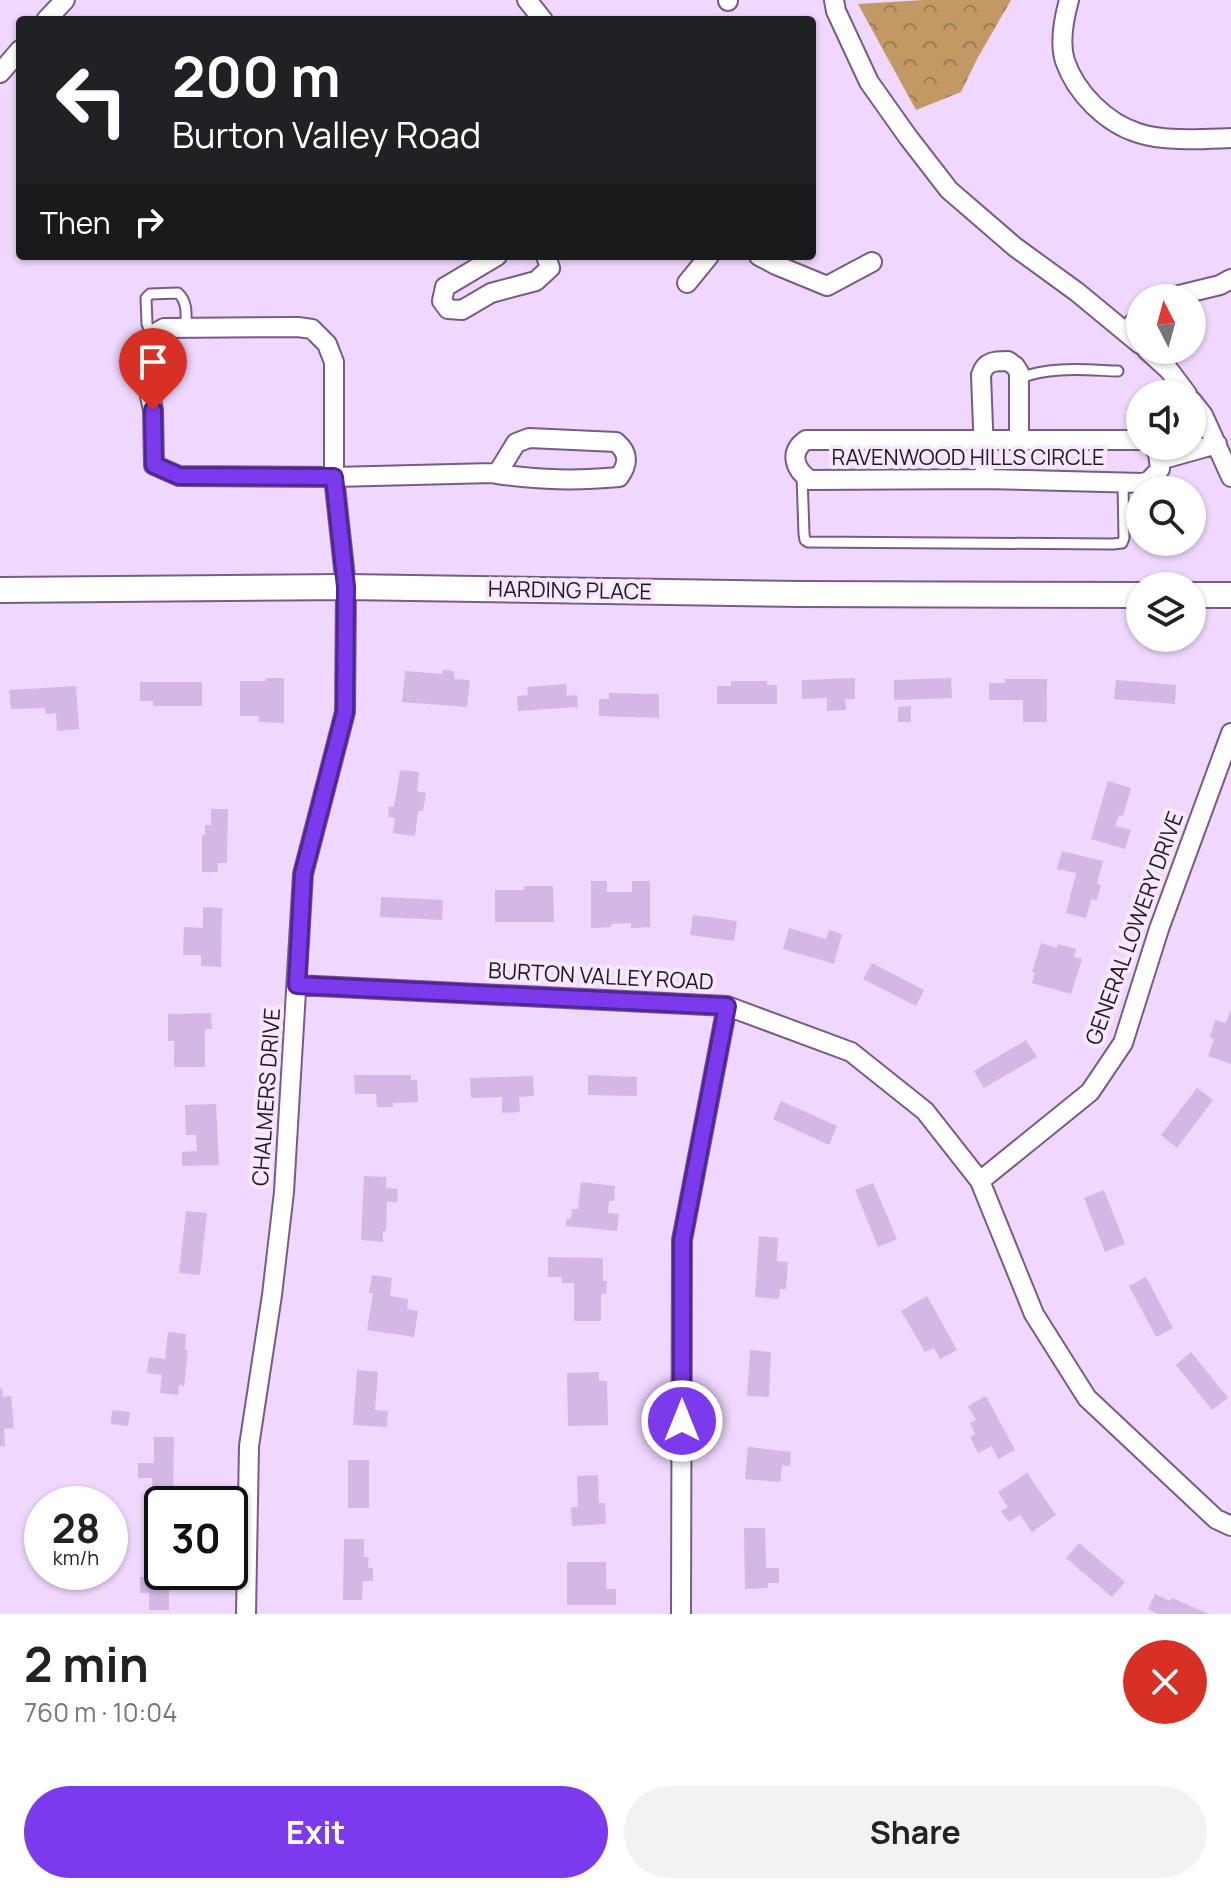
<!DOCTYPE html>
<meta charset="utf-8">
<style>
:root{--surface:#fff;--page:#f2f2f2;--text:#222;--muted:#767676;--accent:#7c3aed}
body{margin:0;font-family:Manrope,sans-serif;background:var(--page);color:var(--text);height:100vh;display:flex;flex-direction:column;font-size:30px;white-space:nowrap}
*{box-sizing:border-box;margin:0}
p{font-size:26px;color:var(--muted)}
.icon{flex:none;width:44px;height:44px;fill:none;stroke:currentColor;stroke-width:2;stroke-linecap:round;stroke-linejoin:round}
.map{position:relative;height:1614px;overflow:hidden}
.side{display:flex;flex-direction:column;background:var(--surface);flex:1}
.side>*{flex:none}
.guide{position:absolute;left:16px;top:16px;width:800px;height:244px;border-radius:8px;box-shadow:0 2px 6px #0004;background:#202124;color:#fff;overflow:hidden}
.needle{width:52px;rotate:354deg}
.tools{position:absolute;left:1126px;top:284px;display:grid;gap:16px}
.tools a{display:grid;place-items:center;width:80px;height:80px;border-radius:50%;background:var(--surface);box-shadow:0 2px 6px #0004;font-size:40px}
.speed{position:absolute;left:24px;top:1486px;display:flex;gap:16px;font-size:40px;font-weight:700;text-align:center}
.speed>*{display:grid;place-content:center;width:104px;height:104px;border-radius:50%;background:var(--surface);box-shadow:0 2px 6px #0004;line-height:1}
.speed small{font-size:20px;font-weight:400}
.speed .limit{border:4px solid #111;border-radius:12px;background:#fff;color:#111}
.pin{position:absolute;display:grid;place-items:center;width:68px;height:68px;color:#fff;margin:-82px -34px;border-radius:50% 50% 50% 0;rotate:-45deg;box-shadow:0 0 8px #0007}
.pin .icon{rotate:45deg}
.me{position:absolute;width:88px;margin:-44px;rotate:0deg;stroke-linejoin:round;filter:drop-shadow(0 0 6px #0008)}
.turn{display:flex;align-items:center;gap:28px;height:168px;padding:0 24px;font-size:36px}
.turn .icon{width:104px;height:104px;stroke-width:2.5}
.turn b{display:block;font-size:56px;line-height:68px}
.then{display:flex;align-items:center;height:76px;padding:0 24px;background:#0003;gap:16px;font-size:30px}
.round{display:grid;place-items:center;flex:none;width:84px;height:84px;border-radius:42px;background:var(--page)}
.head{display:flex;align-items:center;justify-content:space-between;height:136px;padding:0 24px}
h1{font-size:48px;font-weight:700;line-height:60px}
.action{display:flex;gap:16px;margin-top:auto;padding:16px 24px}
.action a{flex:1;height:92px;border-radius:48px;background:var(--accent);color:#fff;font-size:32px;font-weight:700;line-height:92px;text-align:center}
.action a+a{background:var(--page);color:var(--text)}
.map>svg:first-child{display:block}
.forest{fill:url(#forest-crowns)}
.building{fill:#d4b7e5}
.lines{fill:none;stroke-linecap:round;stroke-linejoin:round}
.service-casing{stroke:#785c86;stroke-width:13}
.minor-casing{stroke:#785c86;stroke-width:22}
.secondary-casing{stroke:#785c86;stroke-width:28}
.service{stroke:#fff;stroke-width:9}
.minor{stroke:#fff;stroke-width:18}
.secondary{stroke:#fff;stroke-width:24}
.route-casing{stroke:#51269a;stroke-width:20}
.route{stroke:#7c3aed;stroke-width:14}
.labels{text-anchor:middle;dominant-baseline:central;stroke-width:8;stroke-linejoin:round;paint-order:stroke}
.street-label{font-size:22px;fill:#221728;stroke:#f6e9fd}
</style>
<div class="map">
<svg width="1231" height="1614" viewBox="0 0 1231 1614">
<defs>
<pattern id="forest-crowns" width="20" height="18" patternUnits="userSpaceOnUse" patternTransform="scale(2)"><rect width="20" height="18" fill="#c29964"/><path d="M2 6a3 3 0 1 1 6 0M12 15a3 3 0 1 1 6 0" fill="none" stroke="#9d7c52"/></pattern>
</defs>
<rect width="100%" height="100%" fill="#efd7fd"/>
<!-- forest -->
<path class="forest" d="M 924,0 L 1011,0 L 977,59 L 961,92 L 916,110 L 858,4 Z"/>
<!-- building -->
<path class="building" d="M 443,670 L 454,671 L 454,679 L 470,680 L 467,707 L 402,702 L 405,671 L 442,674 Z
M 266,678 L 284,678 L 284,723 L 259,722 L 259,716 L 240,716 L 240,681 L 266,681 Z
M 855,678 L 855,699 L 845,699 L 846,710 L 827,711 L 827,698 L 802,699 L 802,680 Z
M 951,678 L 952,698 L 894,700 L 894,680 Z
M 1005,679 L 1047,679 L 1047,722 L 1023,722 L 1023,700 L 989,700 L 989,683 L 1005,683 Z
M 1116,680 L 1176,685 L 1175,704 L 1114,699 Z
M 731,681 L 767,681 L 767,685 L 777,685 L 777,704 L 717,704 L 717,686 L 731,686 Z
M 140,682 L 202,682 L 202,706 L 153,706 L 153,701 L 140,701 Z
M 566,684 L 567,696 L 577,695 L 578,707 L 518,711 L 517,696 L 528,695 L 527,687 Z
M 76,686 L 79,729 L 57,731 L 56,713 L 46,714 L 45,708 L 11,709 L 9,690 Z
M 609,693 L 659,694 L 659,718 L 599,716 L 599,699 L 609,699 Z
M 911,706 L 911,722 L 898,722 L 898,707 Z
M 400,770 L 419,772 L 417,791 L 426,793 L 423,811 L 418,811 L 415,836 L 393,833 L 395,818 L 388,817 L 389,806 L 394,807 Z
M 1108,781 L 1131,788 L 1123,816 L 1119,815 L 1115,826 L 1131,830 L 1125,849 L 1091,839 Z
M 211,809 L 228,809 L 227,863 L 218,863 L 218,872 L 202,872 L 202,835 L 205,835 L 205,825 L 211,825 Z
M 1062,851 L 1103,861 L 1097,884 L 1101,885 L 1097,900 L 1091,899 L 1086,918 L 1066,913 L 1076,873 L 1057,869 Z
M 591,881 L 607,881 L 607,892 L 632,892 L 632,881 L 650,881 L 650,927 L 631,928 L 631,923 L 611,924 L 611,927 L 591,928 Z
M 524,886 L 553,886 L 554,922 L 495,922 L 495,890 L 524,890 Z
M 381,897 L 443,900 L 442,920 L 380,917 Z
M 203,907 L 222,908 L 221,967 L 201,966 L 201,955 L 183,955 L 184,927 L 203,928 Z
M 693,915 L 737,921 L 734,941 L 690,935 Z
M 789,928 L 826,939 L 829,930 L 842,934 L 834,964 L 783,949 Z
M 1041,943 L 1057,948 L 1058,944 L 1076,949 L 1074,957 L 1082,959 L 1071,994 L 1032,983 L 1035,973 L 1032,972 Z
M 872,963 L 924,990 L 916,1006 L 863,979 Z
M 1230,1011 L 1231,1011 L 1231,1064 L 1208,1056 L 1214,1039 L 1210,1037 L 1215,1020 L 1226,1023 Z
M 211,1013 L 212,1029 L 205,1029 L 205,1067 L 174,1067 L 174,1041 L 168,1041 L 168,1014 Z
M 1026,1040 L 1037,1057 L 984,1088 L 974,1071 Z
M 354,1075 L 411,1075 L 411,1080 L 417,1080 L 418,1102 L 393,1103 L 393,1107 L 377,1107 L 376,1094 L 355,1094 Z
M 588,1075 L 637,1077 L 637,1096 L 588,1095 Z
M 533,1076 L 534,1096 L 519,1097 L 520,1112 L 502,1113 L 502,1097 L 471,1098 L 470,1078 Z
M 1197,1088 L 1213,1100 L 1177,1148 L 1161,1135 Z
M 781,1101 L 837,1126 L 829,1145 L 773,1119 Z
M 216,1104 L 219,1165 L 182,1166 L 182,1152 L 197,1151 L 196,1135 L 186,1135 L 185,1105 Z
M 364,1176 L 386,1177 L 386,1188 L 398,1189 L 397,1202 L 387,1202 L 386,1231 L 383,1231 L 383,1242 L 361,1240 Z
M 581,1182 L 615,1186 L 614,1201 L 609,1201 L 608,1213 L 619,1214 L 617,1231 L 566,1226 L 567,1218 L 571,1219 L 572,1209 L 578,1209 Z
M 873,1183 L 897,1239 L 878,1247 L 855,1190 Z
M 1104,1190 L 1125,1244 L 1105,1252 L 1084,1198 Z
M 186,1211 L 207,1213 L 200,1275 L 179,1273 Z
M 759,1236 L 778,1238 L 777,1261 L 788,1262 L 786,1289 L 780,1289 L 779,1299 L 755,1297 Z
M 548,1257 L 603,1258 L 603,1281 L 607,1281 L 606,1294 L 601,1294 L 601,1321 L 574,1321 L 574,1283 L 562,1283 L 562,1277 L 548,1277 Z
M 372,1275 L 392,1278 L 390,1296 L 408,1299 L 407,1309 L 418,1311 L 414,1337 L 367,1330 L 373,1293 L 369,1293 Z
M 1146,1277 L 1173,1328 L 1156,1337 L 1129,1286 Z
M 927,1296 L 957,1350 L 940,1359 L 934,1348 L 925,1352 L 901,1311 Z
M 168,1332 L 186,1334 L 185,1350 L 188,1351 L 184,1386 L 179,1385 L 178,1395 L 160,1393 L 162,1375 L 147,1373 L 149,1357 L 165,1359 Z
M 750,1350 L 771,1352 L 769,1397 L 747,1396 Z
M 1191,1352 L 1228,1398 L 1212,1410 L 1176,1365 Z
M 357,1370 L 378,1372 L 375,1410 L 388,1411 L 387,1427 L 353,1425 Z
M 599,1372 L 599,1381 L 607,1381 L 608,1425 L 568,1426 L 567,1373 Z
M 0,1388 L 2,1388 L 3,1397 L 11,1396 L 14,1428 L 4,1429 L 5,1446 L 0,1446 Z
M 986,1396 L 1015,1450 L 998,1459 L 992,1446 L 978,1453 L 970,1437 L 975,1434 L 970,1423 L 976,1420 L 968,1406 Z
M 112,1410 L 130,1412 L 128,1426 L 111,1424 Z
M 154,1437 L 174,1437 L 173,1496 L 152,1496 L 152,1478 L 138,1478 L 138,1463 L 154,1463 Z
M 748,1447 L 791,1452 L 790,1466 L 782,1465 L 780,1482 L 745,1479 Z
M 348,1460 L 369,1460 L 369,1508 L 348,1508 Z
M 1027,1473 L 1056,1515 L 1032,1532 L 1020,1515 L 1009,1522 L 1001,1511 L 1008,1507 L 998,1492 Z
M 598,1475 L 599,1503 L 605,1503 L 606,1524 L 572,1526 L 571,1507 L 578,1507 L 577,1476 Z
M 744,1528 L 765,1528 L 766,1568 L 779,1568 L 779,1583 L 768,1583 L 768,1588 L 745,1589 Z
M 344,1539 L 364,1539 L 364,1557 L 369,1557 L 368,1568 L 373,1568 L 373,1581 L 363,1581 L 362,1600 L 343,1600 Z
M 1079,1543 L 1125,1582 L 1112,1597 L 1066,1558 Z
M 151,1549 L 162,1549 L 162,1572 L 169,1572 L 169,1610 L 149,1610 L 149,1593 L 140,1593 L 140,1577 L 151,1577 Z
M 567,1562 L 606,1562 L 606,1589 L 616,1589 L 616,1605 L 567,1605 Z
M 1155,1594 L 1170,1601 L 1172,1598 L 1209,1614 L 1158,1614 L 1148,1609 Z"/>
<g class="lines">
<defs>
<path id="service" d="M 152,335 L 147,324 L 146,298 L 150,294 L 178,293 C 188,302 186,315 186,328
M 1020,378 C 1051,366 1085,370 1118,371
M 802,475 L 804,534 L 805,540 L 808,542 L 1113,544 L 1122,543 L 1124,538 L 1123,483"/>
<path id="minor" d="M 527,0 L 543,20
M 728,0 L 728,1
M 834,0 L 836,11 L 869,82 L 908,137 L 949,190 L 1015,247 L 1077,292 L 1140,344
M 1069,0 C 1064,18 1059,42 1065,61 C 1076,93 1106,123 1138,133 C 1165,142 1203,139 1231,138
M 46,20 L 65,0
M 0,73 L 20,50
M 497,256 L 445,287 L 442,301 L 448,309 L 462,310 L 491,293 L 536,281 L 550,268 L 546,256
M 759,256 L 776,265 L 827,286 L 872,262
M 687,283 L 709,256
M 1167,298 L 1220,285 L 1231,279
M 298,327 L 312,329 L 327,344 L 334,362 L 334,477 L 179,476 L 154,465 L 153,410 L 144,368 L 145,348 L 152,335 L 164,328 Z
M 1126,332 L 1140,316
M 1147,350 L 1169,370 L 1187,394
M 1192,401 L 1203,415 L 1231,477
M 1140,440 L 806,440 C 789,452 794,469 810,480 L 985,479 L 1142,483 L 1149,481 L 1160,469 L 1158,453 L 1153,446
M 1160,460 L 1217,444
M 985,479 L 981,375 C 985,361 995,361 1008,361 L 1015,366 L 1019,372 L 1019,440
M 297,985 L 727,1006 L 851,1052 L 925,1111 L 980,1181 L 1034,1314 L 1087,1398 L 1216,1519 L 1231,1526
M 980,1181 L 1090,1092 L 1123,1043 L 1159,929 L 1231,733
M 246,1614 L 249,1446 L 272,1295 L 284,1192 L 303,874 L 345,712 L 346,587 L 334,477 L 493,473 L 497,474 C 541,480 575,481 619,477 C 629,463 629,453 616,442 L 529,438 L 516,443 L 497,474
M 681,1614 L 682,1240 L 727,1006"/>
<path id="secondary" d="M 0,590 L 346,587 L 800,594 L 1140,595
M 1192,595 L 1231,595"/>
</defs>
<!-- service casing -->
<use href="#service" class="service-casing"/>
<!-- minor casing -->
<use href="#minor" class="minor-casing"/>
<!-- secondary casing -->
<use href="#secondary" class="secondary-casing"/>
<!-- service -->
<use href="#service" class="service"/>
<!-- minor -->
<use href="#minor" class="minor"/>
<!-- secondary -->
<use href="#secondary" class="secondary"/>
</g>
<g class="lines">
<defs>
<path id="route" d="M 153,410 L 154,465 L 179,476 L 334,477 L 346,587 L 345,712 L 303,874 L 297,985 L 727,1006 L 682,1240 L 682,1421"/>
</defs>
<!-- route casing -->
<use href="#route" class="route-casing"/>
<!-- route -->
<use href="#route" class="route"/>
</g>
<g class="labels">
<!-- street labels -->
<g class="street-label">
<text x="968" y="457">RAVENWOOD HILLS CIRCLE</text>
<text transform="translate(570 590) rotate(1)">HARDING PLACE</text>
<text transform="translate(1134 928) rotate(-70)">GENERAL LOWERY DRIVE</text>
<text transform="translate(601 976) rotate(3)">BURTON VALLEY ROAD</text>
<text transform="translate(266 1097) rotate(-86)">CHALMERS DRIVE</text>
</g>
</g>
</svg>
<div class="tools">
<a><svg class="needle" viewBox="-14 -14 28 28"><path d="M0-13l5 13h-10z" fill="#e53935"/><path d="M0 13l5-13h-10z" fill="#767676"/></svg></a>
<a><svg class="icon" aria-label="sound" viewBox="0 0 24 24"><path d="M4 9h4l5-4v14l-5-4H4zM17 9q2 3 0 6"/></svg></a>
<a><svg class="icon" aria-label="search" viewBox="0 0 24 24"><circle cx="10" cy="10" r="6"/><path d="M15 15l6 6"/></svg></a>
<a><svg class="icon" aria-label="layers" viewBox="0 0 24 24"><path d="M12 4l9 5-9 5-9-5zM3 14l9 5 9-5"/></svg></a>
</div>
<div class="speed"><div>28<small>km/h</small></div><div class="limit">30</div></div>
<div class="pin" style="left:153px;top:410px;background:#d93025"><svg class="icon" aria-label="arrive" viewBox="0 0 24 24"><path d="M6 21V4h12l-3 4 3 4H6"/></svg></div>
<svg class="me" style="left:682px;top:1421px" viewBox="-20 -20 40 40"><circle r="17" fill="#7c3aed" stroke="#fff" stroke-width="3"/><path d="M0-11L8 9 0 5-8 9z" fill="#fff"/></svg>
<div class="guide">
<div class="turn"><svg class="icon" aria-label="left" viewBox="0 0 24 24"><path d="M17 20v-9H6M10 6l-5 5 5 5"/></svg><div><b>200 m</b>Burton Valley Road</div></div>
<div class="then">Then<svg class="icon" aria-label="right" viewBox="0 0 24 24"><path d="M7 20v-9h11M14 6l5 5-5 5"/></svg></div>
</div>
</div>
<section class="side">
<div class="head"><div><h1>2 min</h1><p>760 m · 10:04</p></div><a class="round" style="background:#d93025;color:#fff"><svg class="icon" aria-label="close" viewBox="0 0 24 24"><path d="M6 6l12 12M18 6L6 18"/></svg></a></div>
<div class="action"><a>Exit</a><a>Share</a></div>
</section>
